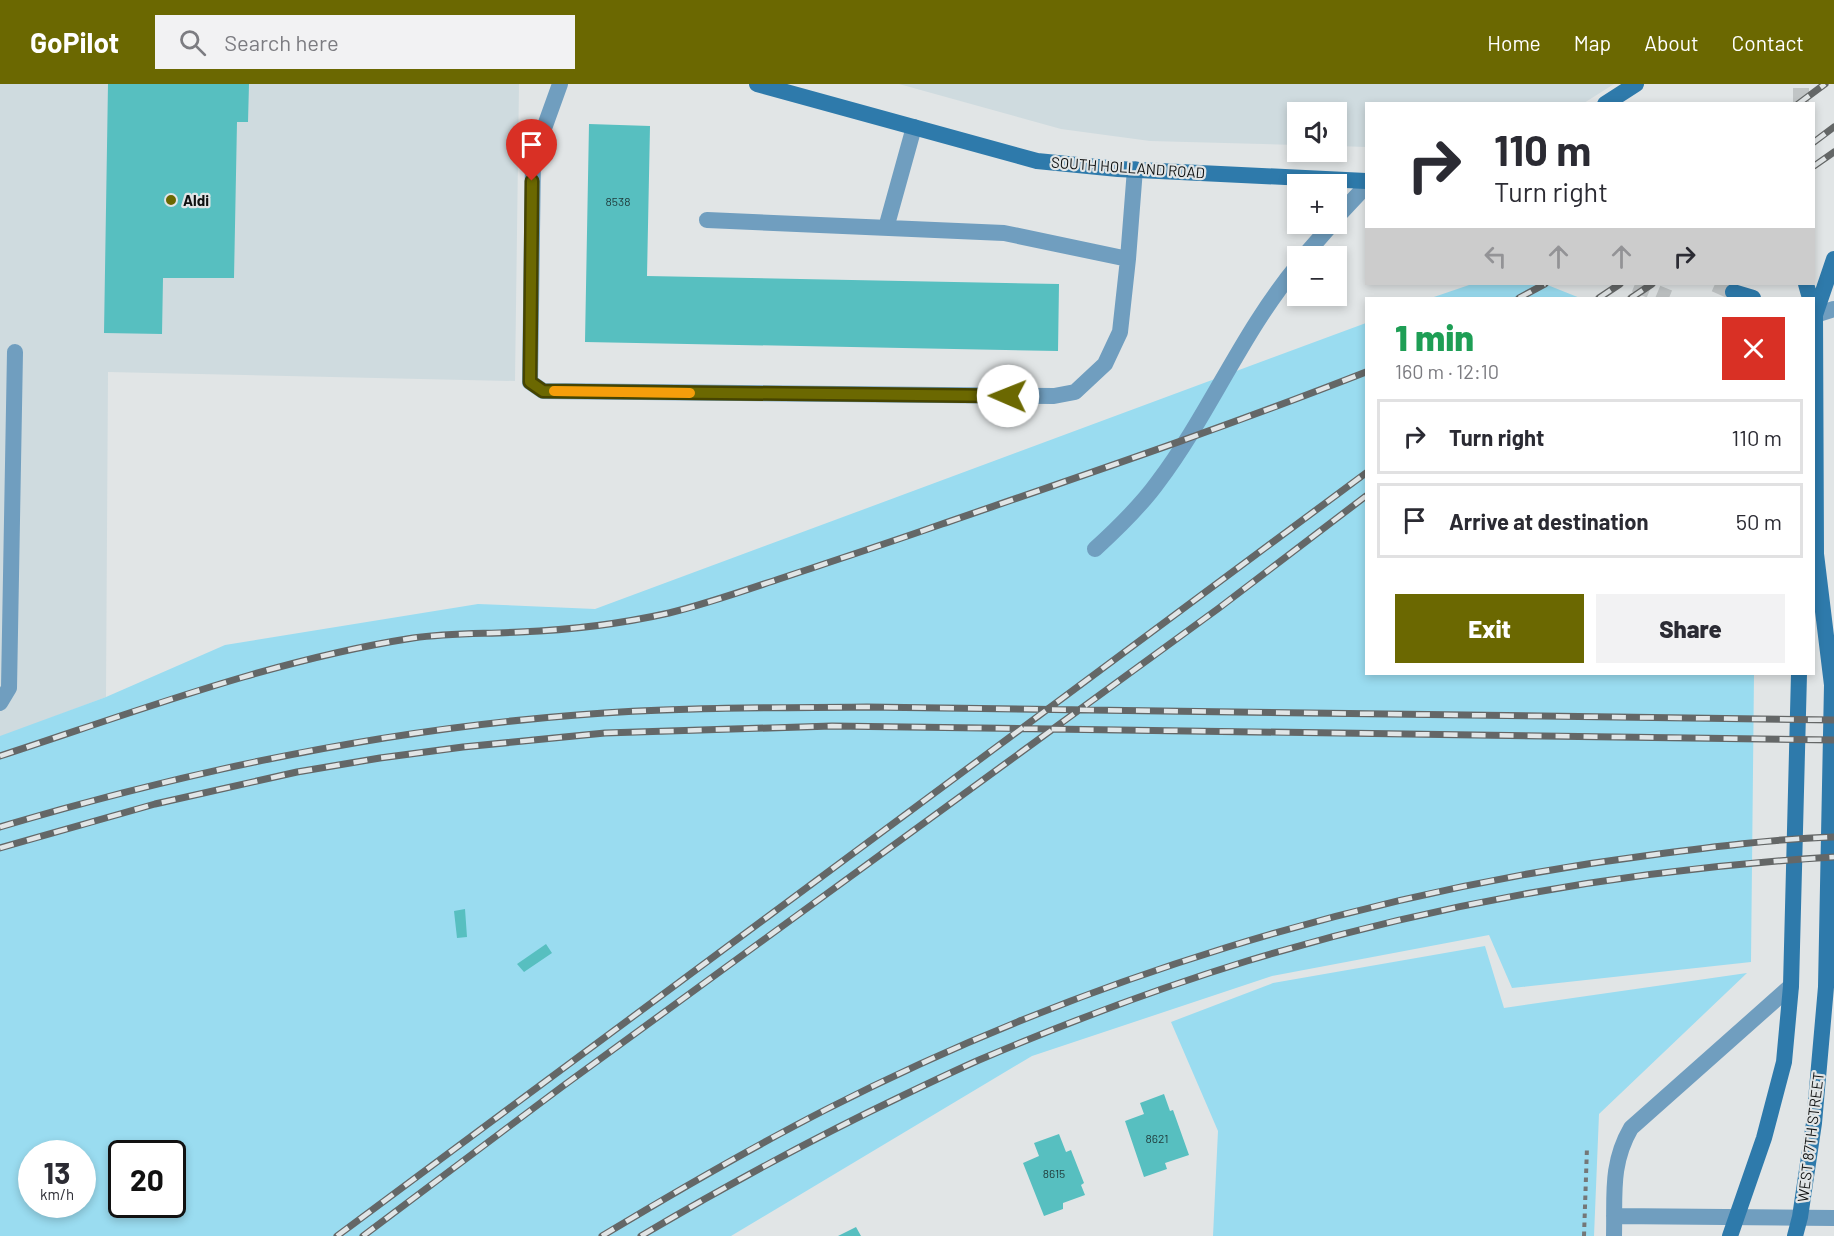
<!DOCTYPE html>
<meta charset="utf-8">
<style>
:root{--surface:#fff;--page:#f2f2f3;--text:#2b2b33;--muted:#7c7c81;--line:#e1e1e2;--accent:#6b6801}
body{margin:0;font-family:Barlow,sans-serif;background:var(--page);color:var(--text);height:100vh;display:flex;flex-direction:column;font-size:22px;white-space:nowrap}
*{box-sizing:border-box;margin:0}
p{font-size:20px;color:var(--muted)}
.icon{flex:none;width:33px;height:33px;fill:none;stroke:currentColor;stroke-width:2;stroke-linecap:round;stroke-linejoin:round}
.map{position:relative;flex:1;overflow:hidden}
.side{position:absolute;left:1365px;top:213px;width:450px;height:378px;display:flex;flex-direction:column;background:var(--surface);border-radius:0px;box-shadow:0 3px 9px #0003}
.side>*{flex:none}
.guide{position:absolute;left:1365px;top:18px;width:450px;height:183px;border-radius:0px;box-shadow:0 3px 9px #0003;background:#fff;color:var(--text);overflow:hidden}
.buttons{position:absolute;left:1287px;top:18px;display:grid;gap:12px}
.buttons a{display:grid;place-items:center;width:60px;height:60px;border-radius:0px;background:var(--surface);box-shadow:0 3px 9px #0003;font-size:30px}
.speed{position:absolute;left:18px;top:1056px;display:flex;gap:12px;font-size:30px;font-weight:700;text-align:center}
.speed>*{display:grid;place-content:center;width:78px;height:78px;border-radius:50%;background:var(--surface);box-shadow:0 3px 9px #0003;line-height:1}
.speed small{font-size:15px;font-weight:400}
.speed .limit{border:3px solid #111;border-radius:9px;background:#fff;color:#111}
.pin{position:absolute;display:grid;place-items:center;width:51px;height:51px;color:#fff;margin:-62px -26px;border-radius:50% 50% 50% 0;rotate:-45deg;box-shadow:0 0 6px #0007}
.pin .icon{rotate:45deg}
.me{position:absolute;width:66px;margin:-33px;rotate:271deg;stroke-linejoin:round;filter:drop-shadow(0 0 4px #0008)}
.turn{display:flex;align-items:center;gap:21px;height:126px;padding:0 30px;font-size:27px}
.turn .icon{width:78px;height:78px;stroke-width:2.5}
.turn b{display:block;font-size:42px;line-height:51px}
.lanes{display:flex;align-items:center;height:57px;padding:0 30px;background:#0003;justify-content:center;gap:30px;direction:ltr}
.lanes .off{opacity:.35}
.round{display:grid;place-items:center;flex:none;width:63px;height:63px;border-radius:0px;background:var(--page)}
.summary{display:flex;align-items:center;justify-content:space-between;height:102px;padding:0 30px}
h1{font-size:36px;font-weight:800;line-height:45px;color:#1e9e55}
.primary-button{display:flex;gap:12px;margin-top:auto;padding:12px 30px}
.primary-button a{flex:1;height:69px;border-radius:0px;background:var(--accent);color:#fff;font-size:24px;font-weight:800;line-height:69px;text-align:center}
.primary-button a+a{background:var(--page);color:var(--text)}
ul{padding:0;list-style:none}
li{display:flex;align-items:center;gap:18px;height:75px;margin:0 12px 9px;padding:0 18px;border:3px solid var(--line);border-radius:0px}
li div{flex:1}
li b{display:block;font-size:22px}
li em{font-style:normal}
header{display:flex;align-items:center;gap:36px;box-sizing:border-box;height:84px;padding:0 30px;background:var(--accent);color:#fff}
header strong{font-size:28px}
nav{display:flex;gap:33px;margin-inline-start:auto;font-size:21px}
.search{width:420px;height:54px;background:var(--page);display:flex;align-items:center;gap:15px;box-sizing:border-box;padding:0 21px;border-radius:0px;color:var(--muted);font-size:22px}
.map>svg:first-child{display:block}
.built{fill:#cfdbdf}
.green{fill:#9adcf0;fill-rule:evenodd}
.building{fill:#57bfc0}
.lines{fill:none;stroke-linecap:round;stroke-linejoin:round}
.secondary-tunnel{stroke:#c1c5c6;stroke-width:16;stroke-dasharray:16 8;stroke-linecap:butt}
.path{stroke:#747777;stroke-width:4;stroke-dasharray:4.5 4.5;stroke-linecap:butt}
.service{stroke:#709ebf;stroke-width:16}
.minor{stroke:#709ebf;stroke-width:16}
.secondary{stroke:#2e7aab;stroke-width:16}
.rail-casing{stroke:#646767;stroke-width:7}
.rail{stroke:#e1e5e6;stroke-width:4.5;stroke-dasharray:14;stroke-linecap:butt}
.route-casing{stroke:#464401;stroke-width:15}
.route{stroke:#6b6801;stroke-width:10}
.slow{stroke:#f59e0b;stroke-width:10}
.poi-dot{fill:#6b6801;stroke:#e1e5e6;stroke-width:2}
.labels{text-anchor:middle;dominant-baseline:central;stroke-width:4.5;stroke-linejoin:round;paint-order:stroke}
.number-label{font-size:12px;fill:#203c3c}
.street-label{font-size:15px;fill:#0e1010;stroke:#e1e5e6}
.poi-label{font-size:15px;font-weight:bold;fill:#0e1010;stroke:#e1e5e6;text-anchor:start}
</style>
<header>
<strong>GoPilot</strong>
<div class="search"><svg class="icon" aria-label="search" viewBox="0 0 24 24"><circle cx="10" cy="10" r="6"/><path d="M15 15l6 6"/></svg>Search here</div>
<nav><a>Home</a><a>Map</a><a>About</a><a>Contact</a></nav>
</header>
<div class="map">
<svg width="1834" height="1152" viewBox="0 0 1834 1152">
<rect width="100%" height="100%" fill="#e1e5e6"/>
<!-- built -->
<path class="built" d="M 0,0 L 519,0 L 515,297 L 108,288 L 106,613 L 0,653 Z
M 899,0 L 1614,0 L 1584,19 L 1366,20 L 1366,63 L 1337,62 L 1336,28 L 1298,28 L 1297,61 L 1150,57 L 1061,45 Z"/>
<!-- green -->
<path class="green" d="M 1472,200 L 1545,200 L 1580,214 L 1431,214 Z
M 1366,239 L 1366,590 L 1754,590 L 1751,878 L 1512,904 L 1489,851 L 1272,892 L 1032,972 L 731,1152 L 0,1152 L 0,652 L 106,613 L 225,561 L 478,520 L 595,525 ZM 32,1070 L 82,1070 L 82,1120 L 32,1120 ZM 122,1070 L 172,1070 L 172,1120 L 122,1120 Z
M 1485,862 L 1504,924 L 1747,889 L 1599,1030 L 1594,1152 L 1213,1152 L 1218,1047 L 1171,938 L 1273,899 Z"/>
<!-- building -->
<path class="building" d="M 108,0 L 249,0 L 248,38 L 237,38 L 234,194 L 163,194 L 162,250 L 104,249 Z
M 589,40 L 650,42 L 647,192 L 1059,200 L 1058,267 L 585,258 Z
M 465,825 L 467,853 L 457,854 L 454,827 Z
M 546,860 L 552,869 L 524,888 L 517,880 Z
M 1164,1010 L 1170,1027 L 1173,1026 L 1189,1071 L 1165,1079 L 1167,1085 L 1144,1093 L 1125,1037 L 1144,1030 L 1140,1019 Z
M 1059,1050 L 1066,1068 L 1071,1066 L 1084,1099 L 1081,1101 L 1085,1111 L 1063,1119 L 1063,1125 L 1044,1132 L 1023,1079 L 1039,1072 L 1034,1059 Z
M 856,1143 L 861,1152 L 838,1152 Z"/>
<g class="lines">
<!-- secondary-tunnel -->
<path class="secondary-tunnel" d="M 1801,20 L 1801,0
M 1635,200 L 1669,214
M 1715,200 L 1733,208"/>
<!-- path -->
<path class="path" d="M 1584,1152 L 1587,1063"/>
<!-- service -->
<path class="service" d="M 560,0 L 533,75 L 530,298 L 543,307 L 1054,312 L 1075,308 L 1105,280 L 1120,248 L 1128,175 L 1135,85
M 1336,134 L 1366,102
M 707,136 L 1004,149 L 1128,175
M 886,144 L 914,43
M 1304,172 L 1332,140
M 1095,465 C 1118,444 1140,423 1158,398 C 1210,329 1242,248 1298,181"/>
<!-- minor -->
<path class="minor" d="M 1815,231 L 1834,225
M 0,619 L 9,604 L 15,268
M 1614,1132 L 1834,1134
M 1614,1152 C 1615,1112 1610,1080 1631,1044 L 1791,902"/>
<!-- secondary -->
<path class="secondary" d="M 757,0 L 1037,77 L 1118,85 L 1366,97
M 1605,20 L 1636,0
M 1806,200 L 1810,214
M 1733,208 L 1753,214
M 1815,231 L 1834,175
M 1730,1152 L 1764,1054 L 1784,978 L 1791,902 L 1799,590
M 1795,1152 L 1800,1133 L 1814,1039 L 1826,903 L 1832,601 L 1816,470 L 1815,231 L 1814,226"/>
<defs>
<path id="rail" d="M 1798,20 L 1825,0
M 1814,58 L 1834,43
M 1814,82 L 1834,68
M 1519,214 L 1545,200
M 1599,214 L 1620,200
M 1631,214 L 1652,200
M 0,672 C 135,628 272,576 413,554 C 449,549 484,550 520,548 C 570,546 620,540 669,529 C 706,520 743,507 779,495 C 833,477 888,459 942,440 C 1084,391 1226,343 1366,288
M 0,743 C 188,687 381,646 577,631 C 673,623 770,624 867,623 L 1834,636
M 0,764 L 155,720 L 297,688 L 380,674 L 463,663 L 605,649 L 832,642 L 1834,656
M 337,1152 L 1366,389
M 363,1152 L 563,1002 L 1219,524 L 1366,412
M 602,1152 C 675,1108 749,1065 825,1026 C 1079,896 1368,807 1651,771 C 1712,763 1773,755 1834,753
M 641,1152 C 727,1101 814,1054 904,1011 C 929,999 954,987 979,976 C 1066,939 1156,905 1247,877 C 1438,819 1635,785 1834,773"/>
</defs>
<!-- rail casing -->
<use href="#rail" class="rail-casing"/>
<!-- rail -->
<use href="#rail" class="rail"/>
</g>
<g class="lines">
<defs>
<path id="route" d="M 532,97 L 530,298 L 543,307 L 1008,312"/>
</defs>
<!-- route casing -->
<use href="#route" class="route-casing"/>
<!-- route -->
<use href="#route" class="route"/>
<!-- slow -->
<path class="slow" d="M 554,307 L 690,309"/>
</g>
<!-- markers -->
<circle class="poi-dot" cx="171" cy="116" r="6"/>
<g class="labels">
<!-- number labels -->
<g class="number-label">
<text x="618" y="117">8538</text>
<text x="1157" y="1054">8621</text>
<text x="1054" y="1089">8615</text>
</g>
<!-- street labels -->
<g class="street-label">
<text transform="translate(1128 83) rotate(4)">SOUTH HOLLAND ROAD</text>
<text transform="translate(1810 1053) rotate(-83)">WEST 87TH STREET</text>
</g>
<!-- poi labels -->
<g class="poi-label">
<text x="183" y="116">Aldi</text>
</g>
</g>
</svg>
<div class="buttons">
<a><svg class="icon" aria-label="sound" viewBox="0 0 24 24"><path d="M4 9h4l5-4v14l-5-4H4zM17 9q2 3 0 6"/></svg></a>
<a>+</a>
<a>−</a>
</div>
<div class="speed"><div>13<small>km/h</small></div><div class="limit">20</div></div>
<div class="pin" style="left:532px;top:97px;background:#d93025"><svg class="icon" aria-label="arrive" viewBox="0 0 24 24"><path d="M6 21V4h12l-3 4 3 4H6"/></svg></div>
<svg class="me" style="left:1008px;top:312px" viewBox="-20 -20 40 40"><circle r="19" fill="#fff"/><path d="M0-13L10 11 0 6-10 11z" fill="#6b6801"/></svg>
<div class="guide">
<div class="turn"><svg class="icon" aria-label="right" viewBox="0 0 24 24"><path d="M7 20v-9h11M14 6l5 5-5 5"/></svg><div><b>110 m</b>Turn right</div></div>
<div class="lanes"><svg class="icon off" aria-label="left" viewBox="0 0 24 24"><path d="M17 20v-9H6M10 6l-5 5 5 5"/></svg><svg class="icon off" aria-label="ahead" viewBox="0 0 24 24"><path d="M12 20V5M6 11l6-6 6 6"/></svg><svg class="icon off" aria-label="ahead" viewBox="0 0 24 24"><path d="M12 20V5M6 11l6-6 6 6"/></svg><svg class="icon" aria-label="right" viewBox="0 0 24 24"><path d="M7 20v-9h11M14 6l5 5-5 5"/></svg></div>
</div>
<section class="side">
<div class="summary"><div><h1>1 min</h1><p>160 m · 12:10</p></div><a class="round" style="background:#d93025;color:#fff"><svg class="icon" aria-label="close" viewBox="0 0 24 24"><path d="M6 6l12 12M18 6L6 18"/></svg></a></div>
<ul>
<li><svg class="icon" aria-label="right" viewBox="0 0 24 24"><path d="M7 20v-9h11M14 6l5 5-5 5"/></svg><div><b>Turn right</b></div><em>110 m</em></li>
<li><svg class="icon" aria-label="arrive" viewBox="0 0 24 24"><path d="M6 21V4h12l-3 4 3 4H6"/></svg><div><b>Arrive at destination</b></div><em>50 m</em></li>
</ul>
<div class="primary-button"><a>Exit</a><a>Share</a></div>
</section>
</div>
